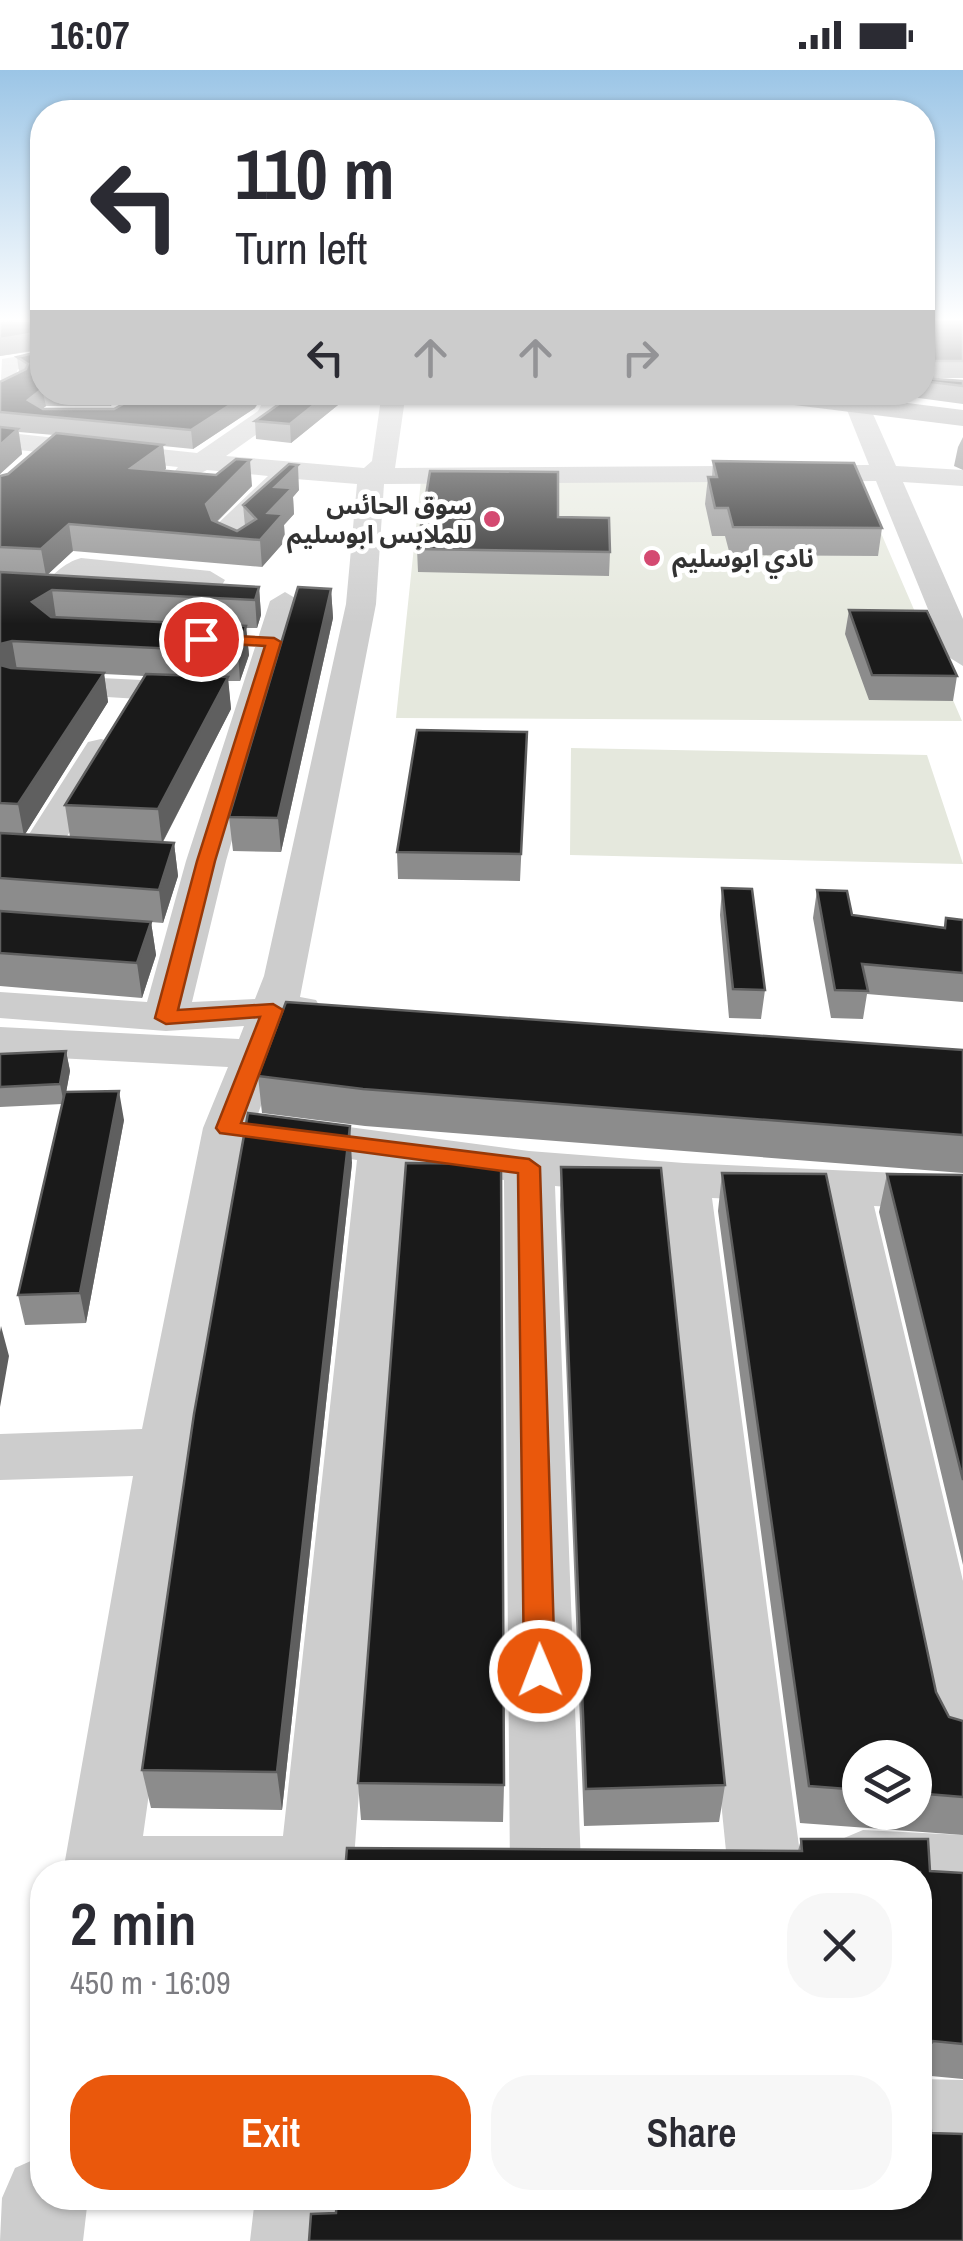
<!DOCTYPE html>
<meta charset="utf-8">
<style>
:root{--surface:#fff;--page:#f7f7f7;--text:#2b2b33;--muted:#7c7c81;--accent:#ea580c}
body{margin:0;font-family:"Archivo Narrow","Noto Sans Arabic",sans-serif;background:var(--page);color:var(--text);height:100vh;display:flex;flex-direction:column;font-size:38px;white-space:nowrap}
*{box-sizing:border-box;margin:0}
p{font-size:32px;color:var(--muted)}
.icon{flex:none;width:55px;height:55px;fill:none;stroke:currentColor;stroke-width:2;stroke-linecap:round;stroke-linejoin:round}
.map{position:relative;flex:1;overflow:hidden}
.side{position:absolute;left:30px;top:1790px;width:902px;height:350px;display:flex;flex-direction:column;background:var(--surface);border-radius:40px;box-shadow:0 2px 8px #0004}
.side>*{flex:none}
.hud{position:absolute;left:30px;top:30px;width:905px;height:305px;border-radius:40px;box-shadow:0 2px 8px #0004;background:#fff;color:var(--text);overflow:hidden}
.tools{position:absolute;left:842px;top:1670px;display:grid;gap:20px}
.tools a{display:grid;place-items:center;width:90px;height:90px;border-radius:50%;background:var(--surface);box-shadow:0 2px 8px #0004;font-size:50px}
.pin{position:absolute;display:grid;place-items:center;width:85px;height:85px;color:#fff;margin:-42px;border:5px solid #fff;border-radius:50%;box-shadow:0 2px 10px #0007}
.me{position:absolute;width:110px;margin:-55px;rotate:359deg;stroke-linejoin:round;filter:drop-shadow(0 0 8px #0008)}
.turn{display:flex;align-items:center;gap:35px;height:210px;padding:0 40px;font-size:45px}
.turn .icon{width:130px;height:130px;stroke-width:2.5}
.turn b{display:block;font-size:70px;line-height:85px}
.lanes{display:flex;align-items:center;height:95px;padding:0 40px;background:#0003;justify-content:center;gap:50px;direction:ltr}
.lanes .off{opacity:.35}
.round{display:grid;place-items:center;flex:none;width:105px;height:105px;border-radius:40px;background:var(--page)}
.overview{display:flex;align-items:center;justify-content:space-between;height:170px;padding:0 40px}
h1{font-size:60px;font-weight:600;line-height:75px}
.action{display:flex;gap:20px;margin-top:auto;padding:20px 40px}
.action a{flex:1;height:115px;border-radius:40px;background:var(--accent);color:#fff;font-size:40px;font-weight:600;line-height:115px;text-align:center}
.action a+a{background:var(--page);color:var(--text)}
.status{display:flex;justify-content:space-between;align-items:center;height:70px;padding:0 50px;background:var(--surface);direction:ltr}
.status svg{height:28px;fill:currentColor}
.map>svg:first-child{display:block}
.green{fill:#e5e8dd}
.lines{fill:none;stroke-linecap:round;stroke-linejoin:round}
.minor{fill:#cdcdcd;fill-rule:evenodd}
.major{fill:#ababab;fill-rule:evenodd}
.wall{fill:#8c8c8c;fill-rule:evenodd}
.shaded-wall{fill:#5f5f5f}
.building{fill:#1a1a1a;stroke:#5f5f5f;stroke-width:2.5}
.route{fill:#ea580c;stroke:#983908;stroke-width:2.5}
.poi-dot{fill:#d44a71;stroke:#fff;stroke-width:4}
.labels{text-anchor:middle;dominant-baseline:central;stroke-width:10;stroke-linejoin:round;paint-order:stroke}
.far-poi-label{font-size:25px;font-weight:bold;fill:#333;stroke:#fff;text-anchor:end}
</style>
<div class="status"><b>16:07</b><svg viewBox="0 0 49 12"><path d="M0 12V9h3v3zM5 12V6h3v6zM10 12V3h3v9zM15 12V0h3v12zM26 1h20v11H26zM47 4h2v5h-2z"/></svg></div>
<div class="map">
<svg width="963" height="2171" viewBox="0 0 963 2171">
<rect width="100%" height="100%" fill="#fff"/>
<!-- green -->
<path class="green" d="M 421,410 L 859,412 L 962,651 L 396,648 Z
M 571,678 L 927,685 L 963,794 L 570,785 Z"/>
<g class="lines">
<!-- minor -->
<path class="minor" d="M 42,282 L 42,296 L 18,299 L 15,306 L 27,313 L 0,331 L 2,289 Z
M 268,322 L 292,322 L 277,350 L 226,386 L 364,398 L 372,391 L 382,322 L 406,322 L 395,398 L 869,395 L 845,335 L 857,328 L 869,335 L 896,396 L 963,400 L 963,416 L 903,412 L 963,549 L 963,596 L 947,586 L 876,411 L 384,414 L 376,534 L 300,927 L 316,930 L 322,940 L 316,950 L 290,954 L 253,1058 L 197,1382 L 143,1766 L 283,1766 L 357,1090 L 264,1075 L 256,1064 L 264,1053 L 281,1048 L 529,1081 L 684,1093 L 963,1106 L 963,1140 L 874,1136 L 963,1511 L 963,1690 L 938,1681 L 928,1659 L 822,1133 L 712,1128 L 801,1791 L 796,1802 L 732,1802 L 727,1791 L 660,1125 L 555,1116 L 581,1795 L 578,1802 L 510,1802 L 504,1110 L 406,1097 L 353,1802 L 63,1802 L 133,1406 L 0,1410 L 0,1364 L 142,1359 L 203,1058 L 228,997 L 0,985 L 0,957 L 239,969 L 244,956 L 166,961 L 0,948 L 0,922 L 147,932 L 186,791 L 270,531 L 285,522 L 300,531 L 226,791 L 192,932 L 255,929 L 264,906 L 346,534 L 357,414 L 296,409 L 240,461 L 255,475 L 241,484 L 216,473 L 212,459 L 268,406 L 207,400 L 187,410 L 178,408 L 174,402 L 178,397 L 0,378 L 0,362 L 197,383 L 258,341 Z
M 81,488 L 210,501 L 225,510 L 211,533 L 200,536 L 185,527 L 191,517 L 88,507 L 66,527 L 44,527 L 40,521 C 49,507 65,492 81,488 Z
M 39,605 L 203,613 L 215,616 L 220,623 L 215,630 L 203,633 L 27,622 L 22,615 L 27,608 Z
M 101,669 L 114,672 L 119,680 L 57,783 L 51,791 L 23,791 L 17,783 L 88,672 Z
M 863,1760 L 963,1765 L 963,1837 L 920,1835 L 920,1802 L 828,1802 L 826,1796 L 837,1771 Z
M 920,2009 L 963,2010 L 963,2094 L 920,2093 Z
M 42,2086 L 42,2128 L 88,2128 L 83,2171 L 0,2171 L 2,2128 L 15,2098 Z
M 255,2128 L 341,2128 L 338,2171 L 250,2171 Z"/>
<!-- major -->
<path class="major" d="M 740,322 L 820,322 L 963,340 L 963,356 L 753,330 Z"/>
</g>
<!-- wall -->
<path class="wall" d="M 0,250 L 42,250 L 42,322 L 135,322 L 110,336 L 46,336 L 42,339 L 255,338 L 193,379 L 163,376 L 166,399 L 164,400 L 252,416 L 217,452 L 237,461 L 245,456 L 243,435 L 299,420 L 293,427 L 294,444 L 284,455 L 285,471 L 262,497 L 73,481 L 47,505 L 259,517 L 261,545 L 257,558 L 246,558 L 249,585 L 240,611 L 228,611 L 231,639 L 163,772 L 174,773 L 178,806 L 163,853 L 151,852 L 156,885 L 142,928 L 0,916 L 0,406 L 8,404 L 54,365 L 19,362 L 22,384 L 0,404 L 0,312 L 19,302 L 17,287 L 42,281 L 42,280 L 0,286 ZM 104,604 L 144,606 L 65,735 L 70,767 L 25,764 L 108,632 Z
M 922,250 L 963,250 L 963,308 L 928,308 L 963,311 L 963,334 L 874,322 L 922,322 Z
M 285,322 L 337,322 L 338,335 L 291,373 L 256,369 L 255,351 L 279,334 Z
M 478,322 L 531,322 L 523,329 Z
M 963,367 L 963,400 L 954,396 L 958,377 Z
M 713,391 L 882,458 L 878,486 L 730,485 L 725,466 L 712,466 L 705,434 L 708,407 L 712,407 Z
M 558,447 L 610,482 L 609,506 L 418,502 L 417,479 Z
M 331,519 L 333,548 L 281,782 L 233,781 L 229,747 Z
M 849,540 L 957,606 L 953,631 L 869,630 L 845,564 Z
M 527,662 L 520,811 L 398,809 L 397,782 Z
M 722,818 L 765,920 L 761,949 L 729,948 L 720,845 Z
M 817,820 L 852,845 L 944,858 L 963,850 L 963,932 L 867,924 L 863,949 L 831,948 L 813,848 Z
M 963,980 L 963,1103 L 365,1056 L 262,1043 L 258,1006 Z
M 66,981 L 70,1001 L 66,1022 L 124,1050 L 86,1253 L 25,1255 L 18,1225 L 62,1034 L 0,1037 L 0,984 Z
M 352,1093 L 282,1740 L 151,1738 L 142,1700 Z
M 561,1097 L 725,1715 L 719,1752 L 584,1756 L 560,1135 Z
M 722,1103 L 936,1622 L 949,1647 L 963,1651 L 963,1765 L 800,1753 L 718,1141 ZM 860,1688 L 915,1688 L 915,1742 L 860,1742 Z
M 887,1104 L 963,1105 L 963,1495 L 879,1142 Z
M 358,1713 L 504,1715 L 503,1752 L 361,1750 Z
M 801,1769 L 930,1801 L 963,1803 L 963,2009 L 920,2005 L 920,1802 L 798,1781 Z"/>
<!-- shaded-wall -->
<path class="shaded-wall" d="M 42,262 L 42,279 L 0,286 L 0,269 Z
M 42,319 L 46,336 L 35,345 L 28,330 Z
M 108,322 L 135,322 L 110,336 Z
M 250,322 L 265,322 L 255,338 L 193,379 L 191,360 Z
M 330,322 L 337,322 L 338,335 L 291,373 L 290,354 Z
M 18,359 L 22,384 L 0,404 L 0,375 Z
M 163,375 L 166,399 L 134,423 L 131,398 Z
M 250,390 L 252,416 L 208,460 L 206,434 Z
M 298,395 L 299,420 L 293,427 L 294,444 L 284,455 L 285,471 L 262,497 L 260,470 L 275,417 Z
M 69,454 L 73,481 L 46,506 L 41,479 Z
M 259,517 L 261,545 L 257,558 L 255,530 Z
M 331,519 L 333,548 L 281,782 L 278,748 Z
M 52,520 L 56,548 L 36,561 L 32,532 Z
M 246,556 L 249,585 L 240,611 L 238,582 Z
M 12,571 L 17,600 L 0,609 L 0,574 Z
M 104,603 L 108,632 L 24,766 L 18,734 Z
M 228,607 L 231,639 L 162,773 L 158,739 Z
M 174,773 L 178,806 L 163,853 L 159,820 Z
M 151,852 L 156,885 L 142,928 L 137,893 Z
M 66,981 L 70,1001 L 64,1034 L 60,1014 Z
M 119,1021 L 124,1050 L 86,1253 L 80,1223 Z
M 350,1056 L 352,1093 L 282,1740 L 277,1702 Z
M 1,1256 L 9,1286 L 0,1337 L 0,1262 Z
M 933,1971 L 920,2005 L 920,2001 L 929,1976 Z"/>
<!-- building -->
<path class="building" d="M 0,250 L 39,251 L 42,250 L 42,319 L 28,330 L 43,339 L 114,339 L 145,322 L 250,322 L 191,360 L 0,342 L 0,312 L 26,299 L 28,294 L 17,287 L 42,281 L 42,262 L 0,269 Z
M 922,250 L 963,250 L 963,291 L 922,291 Z
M 922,308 L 963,311 L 963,316 L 922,311 Z
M 285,322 L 330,322 L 290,354 L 255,351 L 279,334 Z
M 0,357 L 18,359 L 0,375 Z
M 56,363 L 163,375 L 131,398 L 216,405 L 236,389 L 250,390 L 206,434 L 212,450 L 237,461 L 256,449 L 243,435 L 289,394 L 298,395 L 275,417 L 292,418 L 268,443 L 283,444 L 260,470 L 69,454 L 41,479 L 0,477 L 0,406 L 8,404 Z
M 713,391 L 854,393 L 882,458 L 733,457 L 728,438 L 715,438 L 708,407 L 717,407 Z
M 430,401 L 558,402 L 558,447 L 609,448 L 610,482 L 417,479 Z
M 0,502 L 259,517 L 255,530 L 52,520 L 32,532 L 51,547 L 246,556 L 238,582 L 12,571 L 0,574 Z
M 298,517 L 331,519 L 278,748 L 229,747 Z
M 849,540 L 927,541 L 957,606 L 872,605 Z
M 0,595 L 11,598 L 104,603 L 18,734 L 0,733 Z
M 146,604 L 228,607 L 158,739 L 65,735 Z
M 417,660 L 527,662 L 521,784 L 397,782 Z
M 0,763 L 174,773 L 159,820 L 0,808 Z
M 722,818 L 752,819 L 765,920 L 733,919 Z
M 817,820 L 847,821 L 852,845 L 945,858 L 946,848 L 963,850 L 963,903 L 862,894 L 868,921 L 835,920 Z
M 0,841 L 151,852 L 137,893 L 0,883 Z
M 286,932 L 963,980 L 963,1065 L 363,1019 L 258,1006 Z
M 66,981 L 60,1014 L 0,1017 L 0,984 Z
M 119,1021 L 80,1223 L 18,1225 L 65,1022 Z
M 248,1043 L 350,1056 L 277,1702 L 142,1700 L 194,1344 Z
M 406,1093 L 501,1094 L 504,1715 L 358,1713 Z
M 561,1097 L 661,1098 L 725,1715 L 586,1719 Z
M 722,1103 L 826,1104 L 936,1622 L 949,1647 L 963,1651 L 963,1727 L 915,1723 L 915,1688 L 860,1688 L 860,1720 L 809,1716 Z
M 887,1104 L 963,1105 L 963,1410 Z
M 801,1769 L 928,1769 L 930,1801 L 963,1803 L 963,1974 L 933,1971 L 929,1976 L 920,1977 L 920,1802 L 345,1802 L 347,1778 L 802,1781 Z
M 920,2043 L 930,2043 L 931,2063 L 963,2064 L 963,2171 L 309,2171 L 311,2144 L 336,2143 L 337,2128 L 920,2128 Z"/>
<!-- sky -->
<linearGradient id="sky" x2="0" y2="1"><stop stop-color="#9bc5e6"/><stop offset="0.45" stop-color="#fff"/><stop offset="1" stop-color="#fff" stop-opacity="0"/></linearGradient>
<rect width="963" height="554" fill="url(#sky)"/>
<!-- route -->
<path class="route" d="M 201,564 L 274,568 L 281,572 L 215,791 L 178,940 L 273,934 L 283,940 L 241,1053 L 529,1089 L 540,1097 L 555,1601 L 551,1610 L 540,1614 L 529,1610 L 524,1601 L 518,1103 L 220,1063 L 216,1058 L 260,947 L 166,954 L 155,948 L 197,791 L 265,576 L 196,572 L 196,566 Z"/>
<!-- markers -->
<g class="poi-dot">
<circle cx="492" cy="449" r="10"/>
<circle cx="652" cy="488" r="10"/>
</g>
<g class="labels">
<!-- far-poi labels -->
<g class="far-poi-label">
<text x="472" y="435">سوق الحائس<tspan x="472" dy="29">للملابس ابوسليم</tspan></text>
<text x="672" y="488" text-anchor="start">نادي ابوسليم</text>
</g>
</g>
</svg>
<div class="tools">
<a><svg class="icon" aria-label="layers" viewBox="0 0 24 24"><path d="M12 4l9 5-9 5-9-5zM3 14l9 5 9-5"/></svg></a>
</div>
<div class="pin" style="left:201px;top:569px;background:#d93025"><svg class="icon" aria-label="arrive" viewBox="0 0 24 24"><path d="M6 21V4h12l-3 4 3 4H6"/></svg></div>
<svg class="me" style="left:540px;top:1601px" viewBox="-20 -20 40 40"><circle r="17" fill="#ea580c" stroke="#fff" stroke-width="3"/><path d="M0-11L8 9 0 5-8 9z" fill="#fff"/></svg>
<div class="hud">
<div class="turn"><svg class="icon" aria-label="left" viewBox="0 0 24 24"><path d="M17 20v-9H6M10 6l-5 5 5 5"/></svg><div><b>110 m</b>Turn left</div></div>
<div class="lanes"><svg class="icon" aria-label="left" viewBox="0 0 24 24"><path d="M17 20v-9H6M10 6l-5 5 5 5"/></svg><svg class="icon off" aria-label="ahead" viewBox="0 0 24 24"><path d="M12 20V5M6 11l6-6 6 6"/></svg><svg class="icon off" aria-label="ahead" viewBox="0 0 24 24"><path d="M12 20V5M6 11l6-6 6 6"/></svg><svg class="icon off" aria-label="right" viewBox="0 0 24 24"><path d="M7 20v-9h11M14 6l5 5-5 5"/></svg></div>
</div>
<section class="side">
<div class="overview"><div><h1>2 min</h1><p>450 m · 16:09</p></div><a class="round"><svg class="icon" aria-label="close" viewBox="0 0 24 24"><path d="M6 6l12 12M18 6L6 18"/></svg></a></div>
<div class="action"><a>Exit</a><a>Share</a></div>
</section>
</div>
